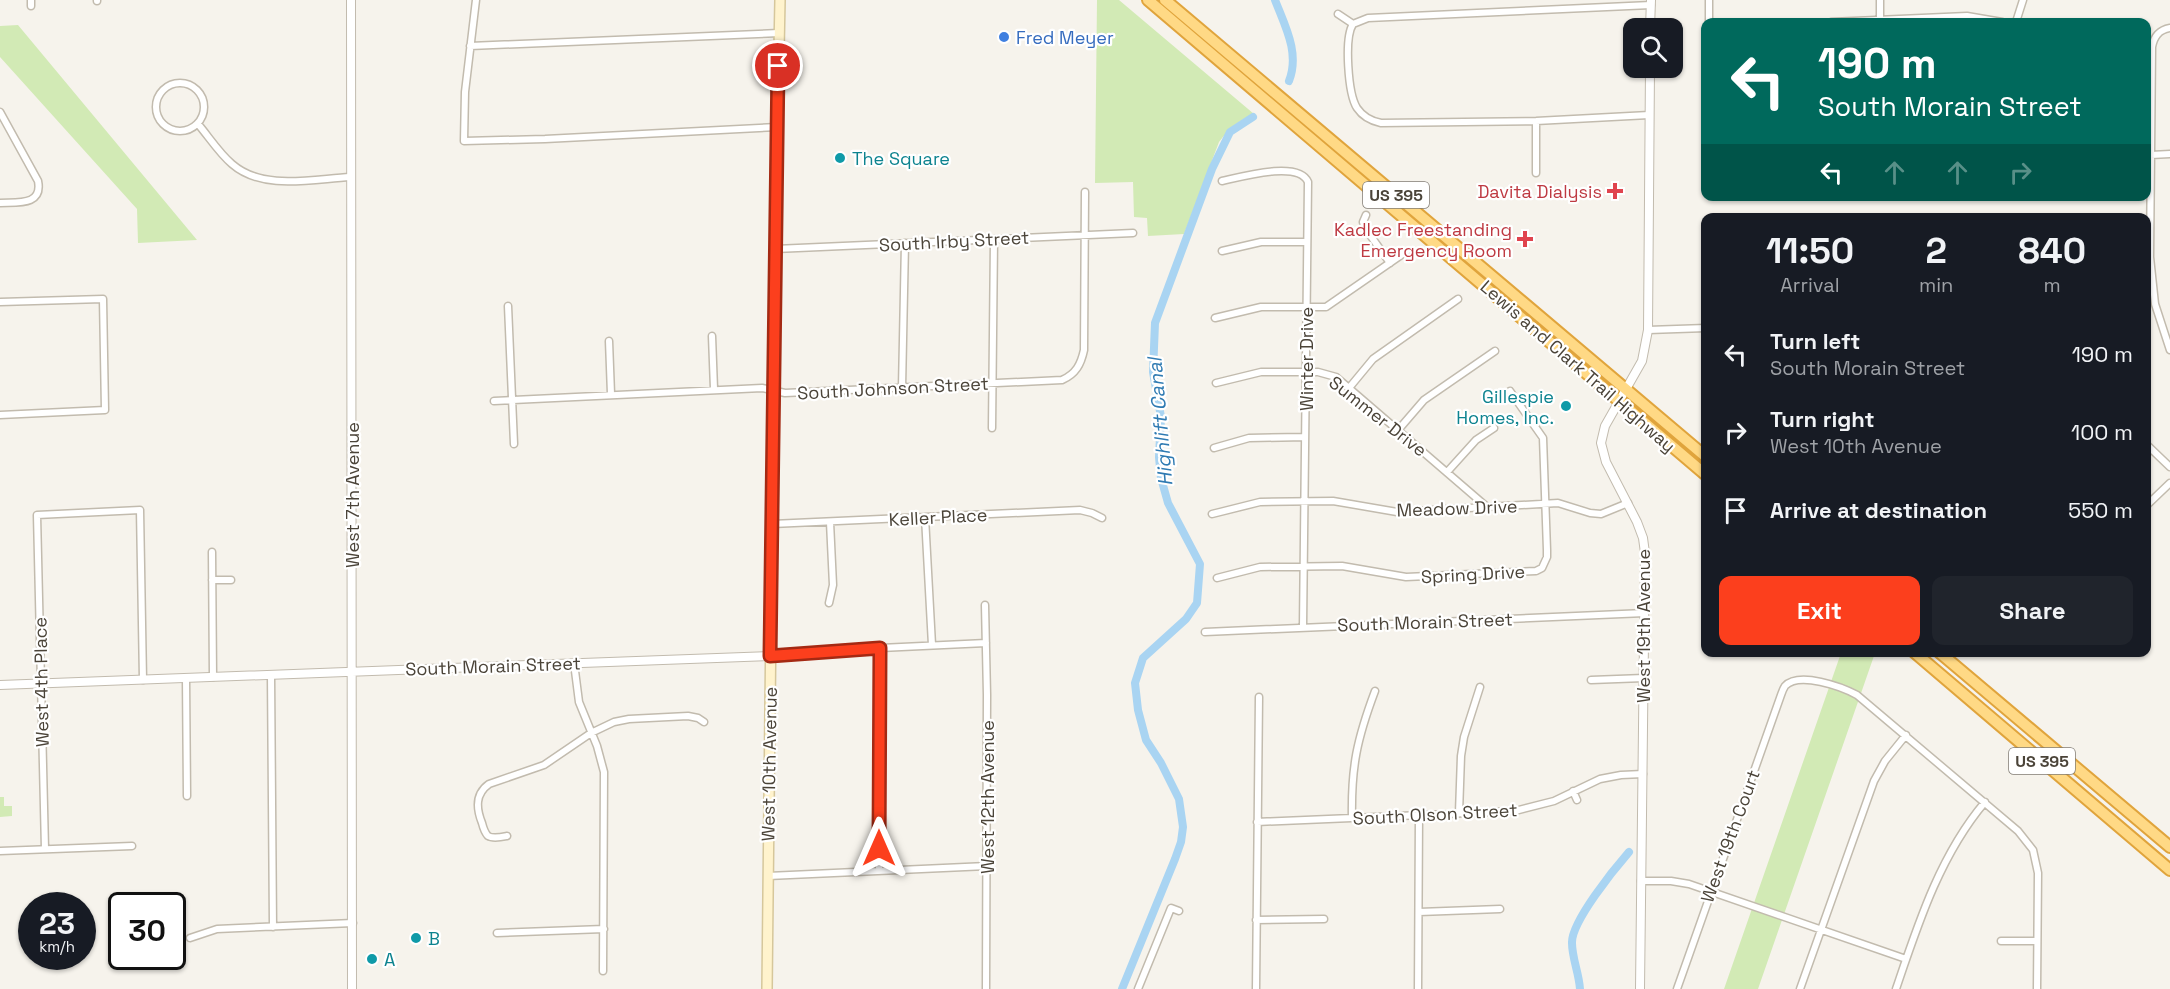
<!DOCTYPE html>
<style>
:root{--surface:#171b24;--page:#20242c;--text:#f1f3f6;--muted:#9ea1a6;--accent:#fc3f1d}
body{margin:0;font-family:"Space Grotesk",sans-serif;background:var(--page);color:var(--text);height:100vh;display:flex;flex-direction:column;font-size:22px;white-space:nowrap}
*{box-sizing:border-box;margin:0}
p{font-size:20px;color:var(--muted)}
.icon{flex:none;width:33px;height:33px;fill:none;stroke:currentColor;stroke-width:2;stroke-linecap:round;stroke-linejoin:round}
.map{position:relative;flex:1;overflow:hidden}
.sheet{position:absolute;left:1701px;top:213px;width:450px;height:444px;display:flex;flex-direction:column;background:var(--surface);border-radius:12px;box-shadow:0 2px 4px #0004}
.sheet>*{flex:none}
.banner{position:absolute;left:1701px;top:18px;width:450px;height:183px;border-radius:12px;box-shadow:0 2px 4px #0004;background:#00695c;color:#fff;overflow:hidden}
.buttons{position:absolute;left:1623px;top:18px;display:grid;gap:12px}
.buttons a{display:grid;place-items:center;width:60px;height:60px;border-radius:12px;background:var(--surface);box-shadow:0 2px 4px #0004;font-size:30px}
.speed{position:absolute;left:18px;top:892px;display:flex;gap:12px;font-size:30px;font-weight:700;text-align:center}
.speed>*{display:grid;place-content:center;width:78px;height:78px;border-radius:50%;background:var(--surface);box-shadow:0 2px 4px #0004;line-height:1}
.speed small{font-size:15px;font-weight:400}
.speed .limit{border:3px solid #111;border-radius:9px;background:#fff;color:#111}
.pin{position:absolute;display:grid;place-items:center;width:51px;height:51px;color:#fff;margin:-26px;border:3px solid #fff;border-radius:50%;box-shadow:0 2px 6px #0007}
.me{position:absolute;width:66px;margin:-33px;rotate:0deg;stroke-linejoin:round;filter:drop-shadow(0 0 4px #0008)}
.turn{display:flex;align-items:center;gap:21px;height:126px;padding:0 18px;font-size:27px}
.turn .icon{width:78px;height:78px;stroke-width:2.5}
.turn b{display:block;font-size:42px;line-height:51px}
.lanes{display:flex;align-items:center;height:57px;padding:0 18px;background:#0003;justify-content:center;gap:30px;direction:ltr}
.lanes .off{opacity:.35}
.eta{display:flex;justify-content:space-evenly;align-items:center;height:102px;text-align:center}
.eta b{font-size:36px;font-weight:800;line-height:42px}
.action{display:flex;gap:12px;margin-top:auto;padding:12px 18px}
.action a{flex:1;height:69px;border-radius:12px;background:var(--accent);color:#fff;font-size:24px;font-weight:800;line-height:69px;text-align:center}
.action a+a{background:var(--page);color:var(--text)}
ul{padding:0;list-style:none}
li{display:flex;align-items:center;gap:18px;height:78px;padding:0 18px}
li div{flex:1}
li b{display:block;font-size:22px}
li em{font-style:normal}
.map>svg:first-child{display:block}
.green{fill:#d2eab5}
.lines{fill:none;stroke-linecap:round;stroke-linejoin:round}
.canal{stroke:#a9d4f2;stroke-width:8}
.minor-casing{stroke:#c2bbae;stroke-width:9}
.tertiary-casing{stroke:#c2bbae;stroke-width:10}
.secondary-casing{stroke:#d6c79b;stroke-width:12}
.trunk-casing{stroke:#e0a43c;stroke-width:14}
.minor{stroke:#fff;stroke-width:6}
.tertiary{stroke:#fff;stroke-width:8}
.secondary{stroke:#fff3cd;stroke-width:9}
.trunk{stroke:#ffd985;stroke-width:10}
.route-casing{stroke:#a42913;stroke-width:15}
.route{stroke:#fc3f1d;stroke-width:10}
.shop-dot{fill:#3f7fe0;stroke:#fff;stroke-width:2}
.culture-dot{fill:#0f9aa8;stroke:#fff;stroke-width:2}
.health-dot{fill:#e0444e;stroke:#fff;stroke-width:2}
.labels{text-anchor:middle;dominant-baseline:central;stroke-width:4.5;stroke-linejoin:round;paint-order:stroke}
.shield{fill:#fff;stroke:#817c74;stroke-width:1.5}
.shield-label{font-size:16px;font-weight:bold;fill:#4b4439}
.shop-label{font-size:18px;fill:#366cbe;stroke:#fff;text-anchor:start}
.culture-label{font-size:18px;fill:#0d838f;stroke:#fff;text-anchor:start}
.health-label{font-size:18px;fill:#be3a42;stroke:#fff;text-anchor:end}
.street-label{font-size:18px;fill:#4b4439;stroke:#fff}
.water-label{font-size:20px;font-style:italic;fill:#2e7ab2;stroke:#fff}
</style>
<div class="map">
<svg width="2170" height="989" viewBox="0 0 2170 989">
<rect width="100%" height="100%" fill="#f6f3ec"/>
<!-- green -->
<path class="green" d="M 1097,0 L 1119,0 L 1254,114 C 1239,120 1229,129 1219,142 L 1184,234 L 1148,236 L 1147,218 L 1134,217 L 1133,182 L 1095,183 Z
M 18,25 L 197,240 L 138,243 L 137,209 L 0,57 L 0,26 Z
M 1841,653 L 1875,653 L 1758,989 L 1724,989 Z
M 0,797 L 4,797 L 4,806 L 12,806 L 12,816 L 0,817 Z"/>
<g class="lines">
<!-- canal -->
<path class="canal" d="M 1275,0 C 1285,26 1300,53 1289,81
M 1122,989 L 1175,859 L 1181,842 L 1183,827 L 1179,799 L 1161,763 L 1146,740 L 1138,710 L 1135,683 L 1143,658 L 1186,619 L 1197,603 L 1200,564 L 1168,503 L 1161,478 L 1159,457 L 1161,417 L 1153,372 L 1155,323 L 1212,169 L 1230,132 L 1253,117
M 1580,989 C 1579,973 1572,958 1572,943 C 1571,922 1615,868 1629,852"/>
<defs>
<path id="minor" d="M 31,0 L 31,6
M 97,0 L 97,1
M 476,0 L 465,92 L 464,141 L 545,139 L 777,127
M 1880,0 L 1880,20
M 1338,14 L 1353,24
M 1709,22 L 1709,0
M 1831,22 L 1967,16 L 2002,22
M 2016,22 L 2023,0
M 1353,24 C 1344,38 1348,94 1357,108 C 1363,117 1371,121 1381,123 L 1536,121 L 1649,115
M 1353,24 L 1368,18 L 1651,5
M 2170,28 C 2159,30 2154,36 2152,47 L 2150,257 L 2155,304 L 2170,350
M 470,46 L 779,33
M156 107a24 24 0 1 1 48 0a24 24 0 1 1-48 0Z
M 0,112 L 38,181 C 43,206 17,202 0,203
M 198,124 C 209,137 219,153 232,164 C 263,191 312,179 350,177
M 2151,155 L 2170,154
M 1536,173 L 1536,121
M 1222,181 C 1240,177 1299,160 1308,182 L 1303,627
M 1366,215 L 1363,222 L 1365,228 L 1390,263
M 775,249 L 1133,233
M 1222,251 L 1261,242 L 1306,242
M 0,302 L 103,299 L 105,410 L 0,415
M 508,306 L 514,444
M 1215,318 L 1261,307 L 1326,307 L 1407,251
M 1648,330 L 1706,328
M 712,336 L 714,389
M 609,341 L 611,394
M 1216,383 L 1261,372 L 1318,372 L 1336,377 L 1487,507
M 902,388 L 905,243
M 1349,388 L 1373,359 L 1458,299
M 494,401 L 762,388 L 785,393 L 1062,380 C 1076,374 1081,364 1084,350 L 1085,192
M 992,428 L 994,239
M 1399,429 L 1424,400 L 1495,351
M 2146,444 L 2170,467
M 1214,448 L 1249,438 L 1305,437
M 1448,471 L 1476,440 L 1494,428
M 2146,506 L 2170,483
M 1212,514 L 1260,502 L 1333,501 L 1397,512 L 1558,503 L 1590,513 L 1601,514 L 1628,503
M 925,517 L 932,645
M 772,524 L 1080,510 L 1092,513 L 1102,518
M 212,552 L 213,677
M 1217,578 L 1260,567 L 1342,566 L 1406,577 L 1536,571 L 1542,568 L 1547,557 L 1547,550 L 1543,438 L 1510,391
M 212,580 L 231,580
M 829,603 L 833,585 L 830,522
M 985,605 L 987,695 L 986,989
M 1205,632 L 1645,613
M 770,656 L 838,650 L 986,643
M 574,663 L 579,702 L 597,746 L 604,772 L 603,971
M 271,675 L 273,927
M 186,678 L 187,796
M 1591,680 L 1644,678
M 1573,791 L 1577,800
M 1459,813 L 1461,756 L 1464,737 L 1480,687
M 1352,818 C 1351,767 1357,739 1375,691
M 1257,822 L 1515,811 L 1554,801 L 1600,779 L 1621,775 L 1643,774
M 507,836 C 502,837 493,839 488,836 C 485,833 483,827 482,823 C 476,808 475,794 489,784 L 544,765 L 591,733 L 614,722 L 629,719 L 688,716 L 698,718 L 704,722
M 45,849 L 37,515 L 140,510 L 143,680
M 0,851 L 132,846
M 879,871 L 880,648
M 768,876 L 987,866
M 1641,881 L 1671,881 L 1689,884 L 1906,959
M 1419,912 L 1500,909
M 1256,920 L 1324,919
M 497,933 L 604,929
M 190,938 L 217,929 L 353,923
M 2001,941 L 2037,941
M 1138,989 L 1171,908 L 1179,911
M 1256,989 L 1259,697
M 1418,989 L 1419,815
M 1677,989 L 1781,695 C 1782,692 1783,689 1785,686 C 1799,671 1842,687 1857,695 L 2018,831 L 2033,850 L 2038,873 L 2037,989
M 1800,989 L 1874,781 L 1885,761 L 1906,735
M 1896,989 C 1918,924 1940,855 1985,802"/>
<path id="tertiary" d="M 351,0 L 352,989
M 1650,28 L 1651,0
M 0,685 L 770,656
M 1640,989 L 1645,553 L 1643,538 L 1637,522 L 1606,462 L 1601,443 L 1605,426 L 1642,361 L 1648,330 L 1650,68"/>
<path id="secondary" d="M 767,989 L 775,249 L 780,0"/>
<path id="trunk" d="M 1148,0 L 1706,475
M 1165,0 L 1706,457
M 1914,652 L 2170,870
M 1939,652 L 2170,847"/>
</defs>
<!-- minor casing -->
<use href="#minor" class="minor-casing"/>
<!-- tertiary casing -->
<use href="#tertiary" class="tertiary-casing"/>
<!-- secondary casing -->
<use href="#secondary" class="secondary-casing"/>
<!-- trunk casing -->
<use href="#trunk" class="trunk-casing"/>
<!-- minor -->
<use href="#minor" class="minor"/>
<!-- tertiary -->
<use href="#tertiary" class="tertiary"/>
<!-- secondary -->
<use href="#secondary" class="secondary"/>
<!-- trunk -->
<use href="#trunk" class="trunk"/>
</g>
<g class="lines">
<defs>
<path id="route" d="M 778,66 L 770,656 L 880,648 L 879,848"/>
</defs>
<!-- route casing -->
<use href="#route" class="route-casing"/>
<!-- route -->
<use href="#route" class="route"/>
</g>
<!-- markers -->
<circle class="shop-dot" cx="1004" cy="37" r="6"/>
<g class="culture-dot">
<circle cx="840" cy="158" r="6"/>
<circle cx="1566" cy="406" r="6"/>
<circle cx="416" cy="938" r="6"/>
<circle cx="372" cy="959" r="6"/>
</g>
<g class="health-dot">
<path d="M1612 182h6v6h6v6h-6v6h-6v-6h-6v-6h6z"/>
<path d="M1522 230h6v6h6v6h-6v6h-6v-6h-6v-6h6z"/>
</g>
<g class="labels">
<!-- shield labels -->
<g class="shield">
<rect x="1363" y="182" width="66" height="26" rx="4.5"/>
<rect x="2009" y="748" width="66" height="26" rx="4.5"/>
</g>
<g class="shield-label">
<text x="1396" y="195">US 395</text>
<text x="2042" y="761">US 395</text>
</g>
<!-- shop labels -->
<g class="shop-label">
<text x="1016" y="37">Fred Meyer</text>
</g>
<!-- culture labels -->
<g class="culture-label">
<text x="852" y="158">The Square</text>
<text x="1554" y="396" text-anchor="end">Gillespie<tspan x="1554" dy="21">Homes, Inc.</tspan></text>
<text x="428" y="938">B</text>
<text x="384" y="959">A</text>
</g>
<!-- health labels -->
<g class="health-label">
<text x="1602" y="191">Davita Dialysis</text>
<text x="1512" y="229">Kadlec Freestanding<tspan x="1512" dy="21">Emergency Room</tspan></text>
</g>
<!-- street labels -->
<g class="street-label">
<text transform="translate(954 241) rotate(-3)">South Irby Street</text>
<text transform="translate(1306 359) rotate(-90)">Winter Drive</text>
<text transform="translate(1578 366) rotate(41)">Lewis and Clark Trail Highway</text>
<text transform="translate(893 388) rotate(-3)">South Johnson Street</text>
<text transform="translate(1378 416) rotate(38)">Summer Drive</text>
<text transform="translate(352 495) rotate(-90)">West 7th Avenue</text>
<text transform="translate(1457 508) rotate(-2)">Meadow Drive</text>
<text transform="translate(938 517) rotate(-3)">Keller Place</text>
<text transform="translate(1473 574) rotate(-3)">Spring Drive</text>
<text transform="translate(1425 622) rotate(-2)">South Morain Street</text>
<text transform="translate(1643 626) rotate(-90)">West 19th Avenue</text>
<text transform="translate(493 666) rotate(-2)">South Morain Street</text>
<text transform="translate(41 682) rotate(-91)">West 4th Place</text>
<text transform="translate(769 764) rotate(-89)">West 10th Avenue</text>
<text transform="translate(987 797) rotate(-90)">West 12th Avenue</text>
<text transform="translate(1435 814) rotate(-3)">South Olson Street</text>
<text transform="translate(1730 836) rotate(-70)">West 19th Court</text>
</g>
<!-- water labels -->
<g class="water-label">
<text transform="translate(1160 422) rotate(-95)">Highlift Canal</text>
</g>
</g>
</svg>
<div class="buttons">
<a><svg class="icon" aria-label="search" viewBox="0 0 24 24"><circle cx="10" cy="10" r="6"/><path d="M15 15l6 6"/></svg></a>
</div>
<div class="speed"><div>23<small>km/h</small></div><div class="limit">30</div></div>
<div class="pin" style="left:778px;top:66px;background:#d93025"><svg class="icon" aria-label="arrive" viewBox="0 0 24 24"><path d="M6 21V4h12l-3 4 3 4H6"/></svg></div>
<svg class="me" style="left:879px;top:848px" viewBox="-20 -20 40 40"><path d="M0-17L14 15 0 8-14 15z" fill="#fc3f1d" stroke="#fff" stroke-width="4"/></svg>
<div class="banner">
<div class="turn"><svg class="icon" aria-label="left" viewBox="0 0 24 24"><path d="M17 20v-9H6M10 6l-5 5 5 5"/></svg><div><b>190 m</b>South Morain Street</div></div>
<div class="lanes"><svg class="icon" aria-label="left" viewBox="0 0 24 24"><path d="M17 20v-9H6M10 6l-5 5 5 5"/></svg><svg class="icon off" aria-label="ahead" viewBox="0 0 24 24"><path d="M12 20V5M6 11l6-6 6 6"/></svg><svg class="icon off" aria-label="ahead" viewBox="0 0 24 24"><path d="M12 20V5M6 11l6-6 6 6"/></svg><svg class="icon off" aria-label="right" viewBox="0 0 24 24"><path d="M7 20v-9h11M14 6l5 5-5 5"/></svg></div>
</div>
<section class="sheet">
<div class="eta">
<div><b>11:50</b><p>Arrival</p></div>
<div><b>2</b><p>min</p></div>
<div><b>840</b><p>m</p></div>
</div>
<ul>
<li><svg class="icon" aria-label="left" viewBox="0 0 24 24"><path d="M17 20v-9H6M10 6l-5 5 5 5"/></svg><div><b>Turn left</b><p>South Morain Street</p></div><em>190 m</em></li>
<li><svg class="icon" aria-label="right" viewBox="0 0 24 24"><path d="M7 20v-9h11M14 6l5 5-5 5"/></svg><div><b>Turn right</b><p>West 10th Avenue</p></div><em>100 m</em></li>
<li><svg class="icon" aria-label="arrive" viewBox="0 0 24 24"><path d="M6 21V4h12l-3 4 3 4H6"/></svg><div><b>Arrive at destination</b></div><em>550 m</em></li>
</ul>
<div class="action"><a>Exit</a><a>Share</a></div>
</section>
</div>
